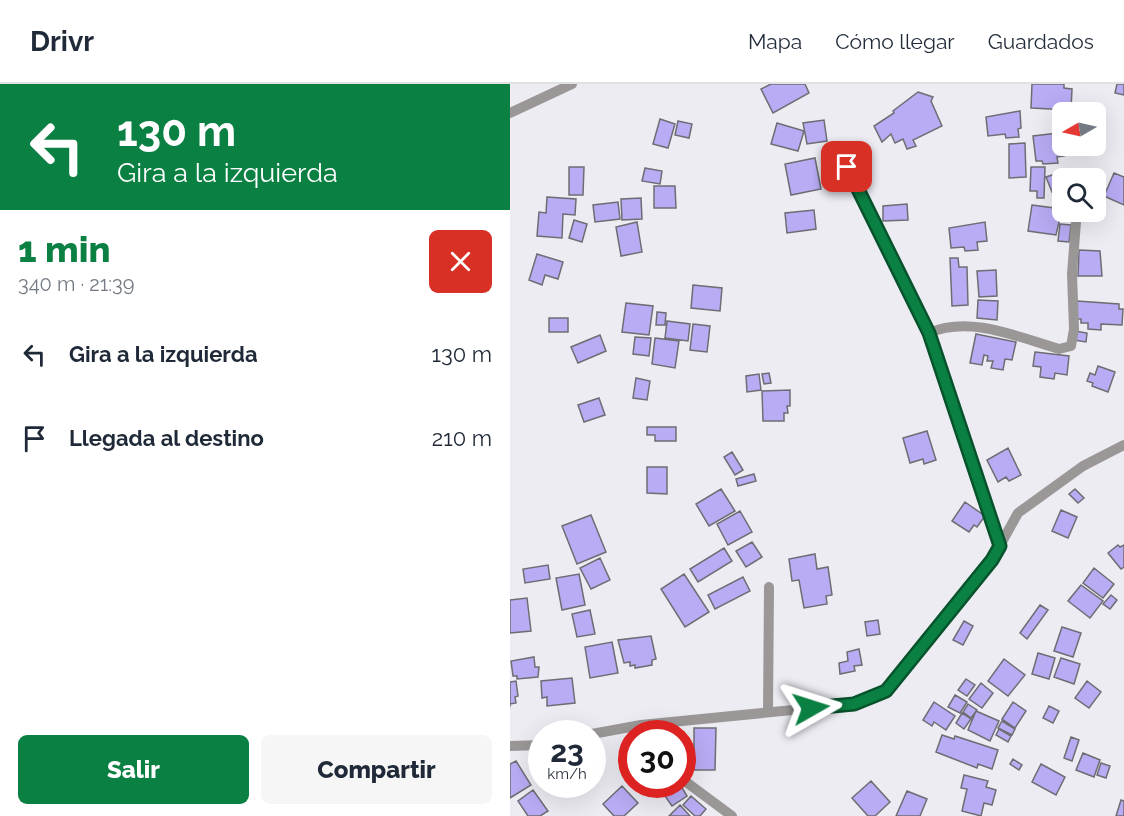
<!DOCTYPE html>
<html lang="es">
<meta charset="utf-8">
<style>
:root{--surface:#fff;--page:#f6f6f7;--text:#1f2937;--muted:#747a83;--line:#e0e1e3;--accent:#0b8043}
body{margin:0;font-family:Raleway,sans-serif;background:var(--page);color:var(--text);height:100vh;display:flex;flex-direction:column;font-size:22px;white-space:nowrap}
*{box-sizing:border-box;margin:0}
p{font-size:20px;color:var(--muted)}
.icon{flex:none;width:33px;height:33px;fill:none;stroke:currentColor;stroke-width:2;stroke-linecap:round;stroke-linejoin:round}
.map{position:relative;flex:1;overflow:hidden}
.panel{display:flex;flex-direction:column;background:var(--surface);width:510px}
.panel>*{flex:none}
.top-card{background:#0b8043;color:#fff;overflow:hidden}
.needle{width:39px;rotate:261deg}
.controls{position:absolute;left:542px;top:18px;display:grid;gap:12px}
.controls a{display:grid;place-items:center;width:54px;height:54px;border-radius:9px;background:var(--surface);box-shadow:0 6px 24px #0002;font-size:30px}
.speed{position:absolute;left:18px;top:636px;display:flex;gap:12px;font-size:30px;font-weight:700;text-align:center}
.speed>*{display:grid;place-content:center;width:78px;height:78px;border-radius:50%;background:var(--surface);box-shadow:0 6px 24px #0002;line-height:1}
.speed small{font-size:15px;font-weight:400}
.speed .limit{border:9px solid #d22;background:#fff;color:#111}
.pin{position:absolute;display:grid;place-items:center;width:51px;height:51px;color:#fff;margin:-26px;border-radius:12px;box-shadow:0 3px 9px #0006}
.me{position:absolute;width:66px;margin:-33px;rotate:84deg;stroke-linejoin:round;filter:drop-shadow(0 0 4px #0008)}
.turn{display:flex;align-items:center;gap:21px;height:126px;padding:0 18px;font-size:27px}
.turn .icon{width:78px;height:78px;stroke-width:2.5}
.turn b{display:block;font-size:42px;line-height:51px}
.round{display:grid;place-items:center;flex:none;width:63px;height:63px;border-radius:9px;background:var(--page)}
.head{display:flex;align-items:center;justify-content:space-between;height:102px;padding:0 18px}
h1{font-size:36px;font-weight:800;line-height:45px;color:var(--accent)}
.primary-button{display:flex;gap:12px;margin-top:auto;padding:12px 18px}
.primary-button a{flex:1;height:69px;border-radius:9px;background:var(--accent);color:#fff;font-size:24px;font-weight:800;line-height:69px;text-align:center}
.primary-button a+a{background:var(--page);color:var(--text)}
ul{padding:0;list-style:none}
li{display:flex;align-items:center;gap:18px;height:84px;padding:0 18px}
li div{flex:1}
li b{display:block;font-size:22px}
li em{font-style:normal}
header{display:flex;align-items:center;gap:36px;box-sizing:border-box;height:84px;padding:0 30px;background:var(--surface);border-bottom:2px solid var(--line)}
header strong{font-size:28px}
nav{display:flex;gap:33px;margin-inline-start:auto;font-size:21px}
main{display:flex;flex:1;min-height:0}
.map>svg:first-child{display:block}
.building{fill:#b9abf4;stroke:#6d6d73;stroke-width:1.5}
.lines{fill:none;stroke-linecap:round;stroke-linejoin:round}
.street{stroke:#9b9797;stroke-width:10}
.route-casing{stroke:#07532c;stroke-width:15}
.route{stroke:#0b8043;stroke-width:10}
</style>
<header>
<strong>Drivr</strong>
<nav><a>Mapa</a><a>Cómo llegar</a><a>Guardados</a></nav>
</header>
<main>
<section class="panel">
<div class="top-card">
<div class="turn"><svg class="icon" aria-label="left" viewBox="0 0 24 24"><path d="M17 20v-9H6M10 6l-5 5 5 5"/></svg><div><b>130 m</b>Gira a la izquierda</div></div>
</div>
<div class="head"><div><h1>1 min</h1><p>340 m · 21:39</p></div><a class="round" style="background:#d93025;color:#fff"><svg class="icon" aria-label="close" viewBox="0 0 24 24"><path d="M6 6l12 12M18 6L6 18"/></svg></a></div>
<ul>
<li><svg class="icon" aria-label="left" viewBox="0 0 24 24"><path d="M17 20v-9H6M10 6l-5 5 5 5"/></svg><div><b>Gira a la izquierda</b></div><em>130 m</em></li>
<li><svg class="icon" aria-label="arrive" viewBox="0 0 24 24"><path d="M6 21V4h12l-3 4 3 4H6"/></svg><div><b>Llegada al destino</b></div><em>210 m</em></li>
</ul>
<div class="primary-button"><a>Salir</a><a>Compartir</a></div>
</section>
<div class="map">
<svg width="614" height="732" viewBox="0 0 614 732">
<rect width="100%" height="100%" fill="#edecf3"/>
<!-- building -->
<path class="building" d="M 261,0 L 295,0 L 299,9 L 263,29 L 251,5 Z
M 522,0 L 554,0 L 554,4 L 562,5 L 561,26 L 521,24 Z
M 607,0 L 614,0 L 614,11 L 605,9 Z
M 408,8 L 423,13 L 421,17 L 432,42 L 403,56 L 406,62 L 397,65 L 393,55 L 385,59 L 381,50 L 372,58 L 364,42 L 384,29 L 383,27 Z
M 510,27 L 511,44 L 508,45 L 509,53 L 496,54 L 495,50 L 478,52 L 476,33 Z
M 150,35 L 165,40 L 158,64 L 143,60 Z
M 314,36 L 317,57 L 297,60 L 293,39 Z
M 168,37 L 182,40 L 179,54 L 165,51 Z
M 267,39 L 294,47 L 288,67 L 261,60 Z
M 548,49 L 554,72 L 547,73 L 548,79 L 533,80 L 532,77 L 526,77 L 523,52 Z
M 515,59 L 516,93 L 499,94 L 499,60 Z
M 305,74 L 311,105 L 281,111 L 275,80 Z
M 59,83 L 74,83 L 73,111 L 59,111 Z
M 521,83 L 535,83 L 534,114 L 527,114 L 527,107 L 520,107 Z
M 135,84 L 152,87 L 150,100 L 132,97 Z
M 554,87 L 556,94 L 552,94 L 552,105 L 542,108 L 536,93 Z
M 604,89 L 614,93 L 614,121 L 594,112 Z
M 144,102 L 165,102 L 166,124 L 144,124 Z
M 37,113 L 66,115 L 65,131 L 53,130 L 52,154 L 27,152 L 29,128 L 36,129 Z
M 131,114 L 132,135 L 112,136 L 111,115 Z
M 108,118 L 110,135 L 85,138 L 83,121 Z
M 397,120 L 398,136 L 373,137 L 373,122 Z
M 522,121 L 552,125 L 546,151 L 518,147 Z
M 304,126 L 306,145 L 277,149 L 275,129 Z
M 64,136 L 77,140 L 72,158 L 59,154 Z
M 127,138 L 132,168 L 111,172 L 106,143 Z
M 475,138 L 477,157 L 467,158 L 468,166 L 455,167 L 454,163 L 441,164 L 439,144 Z
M 550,140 L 561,141 L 559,158 L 548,157 Z
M 569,166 L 590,167 L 592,192 L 568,192 Z
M 27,170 L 53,178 L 48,195 L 35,191 L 32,201 L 19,196 Z
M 440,174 L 448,174 L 449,183 L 457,183 L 458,221 L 442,222 Z
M 486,186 L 487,212 L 469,213 L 467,187 Z
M 183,201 L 212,204 L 210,227 L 181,224 Z
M 468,216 L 488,217 L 487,236 L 467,234 Z
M 567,217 L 609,220 L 609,225 L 613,225 L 612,241 L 591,240 L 591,246 L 578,245 L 578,239 L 571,239 L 571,235 L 566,235 Z
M 116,219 L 143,222 L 139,251 L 112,248 Z
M 147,228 L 156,229 L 155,241 L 146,241 Z
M 39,234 L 58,234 L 58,248 L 39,248 Z
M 157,237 L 180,240 L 178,257 L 155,254 Z
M 183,240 L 200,242 L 197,268 L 180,266 Z
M 565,247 L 577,249 L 576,258 L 563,256 Z
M 466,250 L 506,258 L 502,276 L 495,275 L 493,286 L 481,284 L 483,277 L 477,277 L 478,272 L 474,271 L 472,281 L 460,279 Z
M 90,251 L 96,267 L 68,279 L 61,263 Z
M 125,253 L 141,254 L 139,272 L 123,270 Z
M 145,254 L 169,257 L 165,284 L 142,280 Z
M 525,268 L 559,272 L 557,291 L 545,289 L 544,295 L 530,293 L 531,283 L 523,282 Z
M 588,282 L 605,288 L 598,308 L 582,302 L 583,299 L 577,297 L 580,289 L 585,291 Z
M 259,289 L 261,299 L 254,300 L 252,290 Z
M 249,290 L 251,306 L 237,308 L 236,292 Z
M 126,294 L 140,297 L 137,316 L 123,314 Z
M 280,306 L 280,322 L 277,322 L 278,329 L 274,329 L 274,337 L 253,337 L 252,307 Z
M 89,314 L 95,331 L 74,338 L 68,321 Z
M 137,343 L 166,343 L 166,357 L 145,357 L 145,351 L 137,351 Z
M 417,347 L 426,376 L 414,380 L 413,375 L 400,379 L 393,354 Z
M 498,364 L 511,391 L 499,397 L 496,393 L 488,398 L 477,376 Z
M 222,368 L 233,386 L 225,391 L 214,373 Z
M 137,383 L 157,383 L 157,410 L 137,409 Z
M 244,390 L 246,397 L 228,402 L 226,395 Z
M 211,405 L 225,427 L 199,442 L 186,420 Z
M 565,405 L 574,414 L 568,419 L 559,410 Z
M 455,418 L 475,432 L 467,443 L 464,441 L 459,448 L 442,437 Z
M 551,426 L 567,433 L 558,454 L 542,447 Z
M 230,427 L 242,448 L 218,461 L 207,440 Z
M 81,431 L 96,468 L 67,480 L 52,442 Z
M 242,458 L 252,473 L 236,483 L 226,467 Z
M 608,461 L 610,463 L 614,461 L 614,483 L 611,485 L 598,469 Z
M 214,464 L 222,477 L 188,498 L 180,485 Z
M 305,470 L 307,485 L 318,483 L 322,511 L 316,512 L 317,520 L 294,524 L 289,496 L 282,497 L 279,475 Z
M 90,474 L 100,496 L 81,505 L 70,484 Z
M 38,481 L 40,495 L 15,499 L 13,485 Z
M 584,484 L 604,500 L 593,514 L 573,499 Z
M 69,490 L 75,521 L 52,526 L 46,494 Z
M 174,490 L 199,528 L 175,543 L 151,505 Z
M 233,493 L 240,507 L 205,525 L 198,511 Z
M 571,501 L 593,517 L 580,534 L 558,517 Z
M 601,511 L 607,516 L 600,525 L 593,520 Z
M 17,514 L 21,547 L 0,549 L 0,516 Z
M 530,521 L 538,526 L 517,555 L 510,549 Z
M 80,526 L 85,550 L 67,553 L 62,530 Z
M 368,536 L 370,550 L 357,552 L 355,538 Z
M 454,537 L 463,542 L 453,561 L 443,556 Z
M 552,543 L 571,549 L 563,573 L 544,567 Z
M 141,552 L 146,575 L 142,576 L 142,581 L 125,584 L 125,581 L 120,582 L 120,578 L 114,579 L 108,556 Z
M 102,558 L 108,589 L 80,594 L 75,563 Z
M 349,565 L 352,581 L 344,582 L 345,587 L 330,590 L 329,579 L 338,577 L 337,568 Z
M 528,569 L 545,574 L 539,595 L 522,590 Z
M 24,573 L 25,583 L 29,583 L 28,593 L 7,595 L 7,592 L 3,592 L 1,577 Z
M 551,574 L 570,580 L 564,600 L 544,593 Z
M 494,575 L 515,591 L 498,612 L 478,597 Z
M 62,594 L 65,619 L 37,622 L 37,613 L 32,614 L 31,597 Z
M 456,595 L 465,601 L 457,612 L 448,606 Z
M 6,597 L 8,612 L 5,613 L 6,619 L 0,620 L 0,623 L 0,598 Z
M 577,597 L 591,608 L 579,624 L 565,614 Z
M 471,599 L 483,609 L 472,624 L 459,615 Z
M 445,611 L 457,618 L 450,629 L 438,623 Z
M 424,618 L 445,632 L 436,646 L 424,638 L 422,642 L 413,636 Z
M 503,618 L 516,627 L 505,644 L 492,635 Z
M 458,620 L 467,626 L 461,634 L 453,628 Z
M 539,622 L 549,627 L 543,639 L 533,634 Z
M 466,627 L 489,637 L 480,657 L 458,646 Z
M 452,629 L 461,635 L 454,645 L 446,639 Z
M 492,637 L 505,645 L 502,651 L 488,644 Z
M 184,644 L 206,644 L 205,686 L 184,686 Z
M 489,645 L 501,652 L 498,658 L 486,651 Z
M 432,651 L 444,655 L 445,652 L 488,666 L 482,685 L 468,680 L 467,684 L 426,668 Z
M 561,653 L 569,656 L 562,677 L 554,674 Z
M 573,669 L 590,676 L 584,693 L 566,686 Z
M 503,675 L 512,681 L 509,686 L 500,680 Z
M 6,677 L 21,701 L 0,714 L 0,680 Z
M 591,679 L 600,682 L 596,694 L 587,691 Z
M 531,680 L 555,693 L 546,711 L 522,698 Z
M 454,691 L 478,697 L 476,703 L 486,706 L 482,721 L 474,719 L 471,732 L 452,727 L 457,705 L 451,704 Z
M 361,697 L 380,718 L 365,732 L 358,732 L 342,714 Z
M 156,700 L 170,700 L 177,712 L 162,722 L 150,705 Z
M 112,702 L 128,719 L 114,732 L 104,732 L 93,720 Z
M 23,706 L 38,727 L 30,732 L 18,732 L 8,717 Z
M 397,707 L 417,715 L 410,732 L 386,732 Z
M 181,712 L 196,725 L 190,732 L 185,732 L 173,721 Z
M 611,716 L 614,717 L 614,732 L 606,732 Z
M 170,721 L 180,732 L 159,732 Z"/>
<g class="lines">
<!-- street -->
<path class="street" d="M 0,29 L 62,0
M 326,62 L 419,249 L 490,462
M 419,249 C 460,231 508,253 549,265 L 561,262 L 564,245 L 562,190 L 566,138
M 258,628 L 259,503
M 131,641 L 344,620 L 376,607 L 482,476 L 508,429 L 573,382 L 614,361
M 82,650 L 131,641 L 138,650
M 0,662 L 32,661
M 172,695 L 222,732"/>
</g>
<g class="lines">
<defs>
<path id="route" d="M 301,624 L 344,620 L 376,607 L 482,476 L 490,462 L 419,249 L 337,83"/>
</defs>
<!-- route casing -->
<use href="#route" class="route-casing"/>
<!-- route -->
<use href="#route" class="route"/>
</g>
</svg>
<div class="controls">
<a><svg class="needle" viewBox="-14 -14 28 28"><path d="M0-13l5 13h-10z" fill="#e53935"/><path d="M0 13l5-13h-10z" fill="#747a83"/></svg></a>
<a><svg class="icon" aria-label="search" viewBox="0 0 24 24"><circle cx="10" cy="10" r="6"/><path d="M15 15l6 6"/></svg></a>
</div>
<div class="speed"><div>23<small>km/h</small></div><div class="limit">30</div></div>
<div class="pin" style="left:337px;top:83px;background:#d93025"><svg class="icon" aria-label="arrive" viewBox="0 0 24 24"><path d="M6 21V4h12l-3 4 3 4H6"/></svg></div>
<svg class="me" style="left:301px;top:624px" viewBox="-20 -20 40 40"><path d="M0-17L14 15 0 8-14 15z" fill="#0b8043" stroke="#fff" stroke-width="4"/></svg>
</div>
</main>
